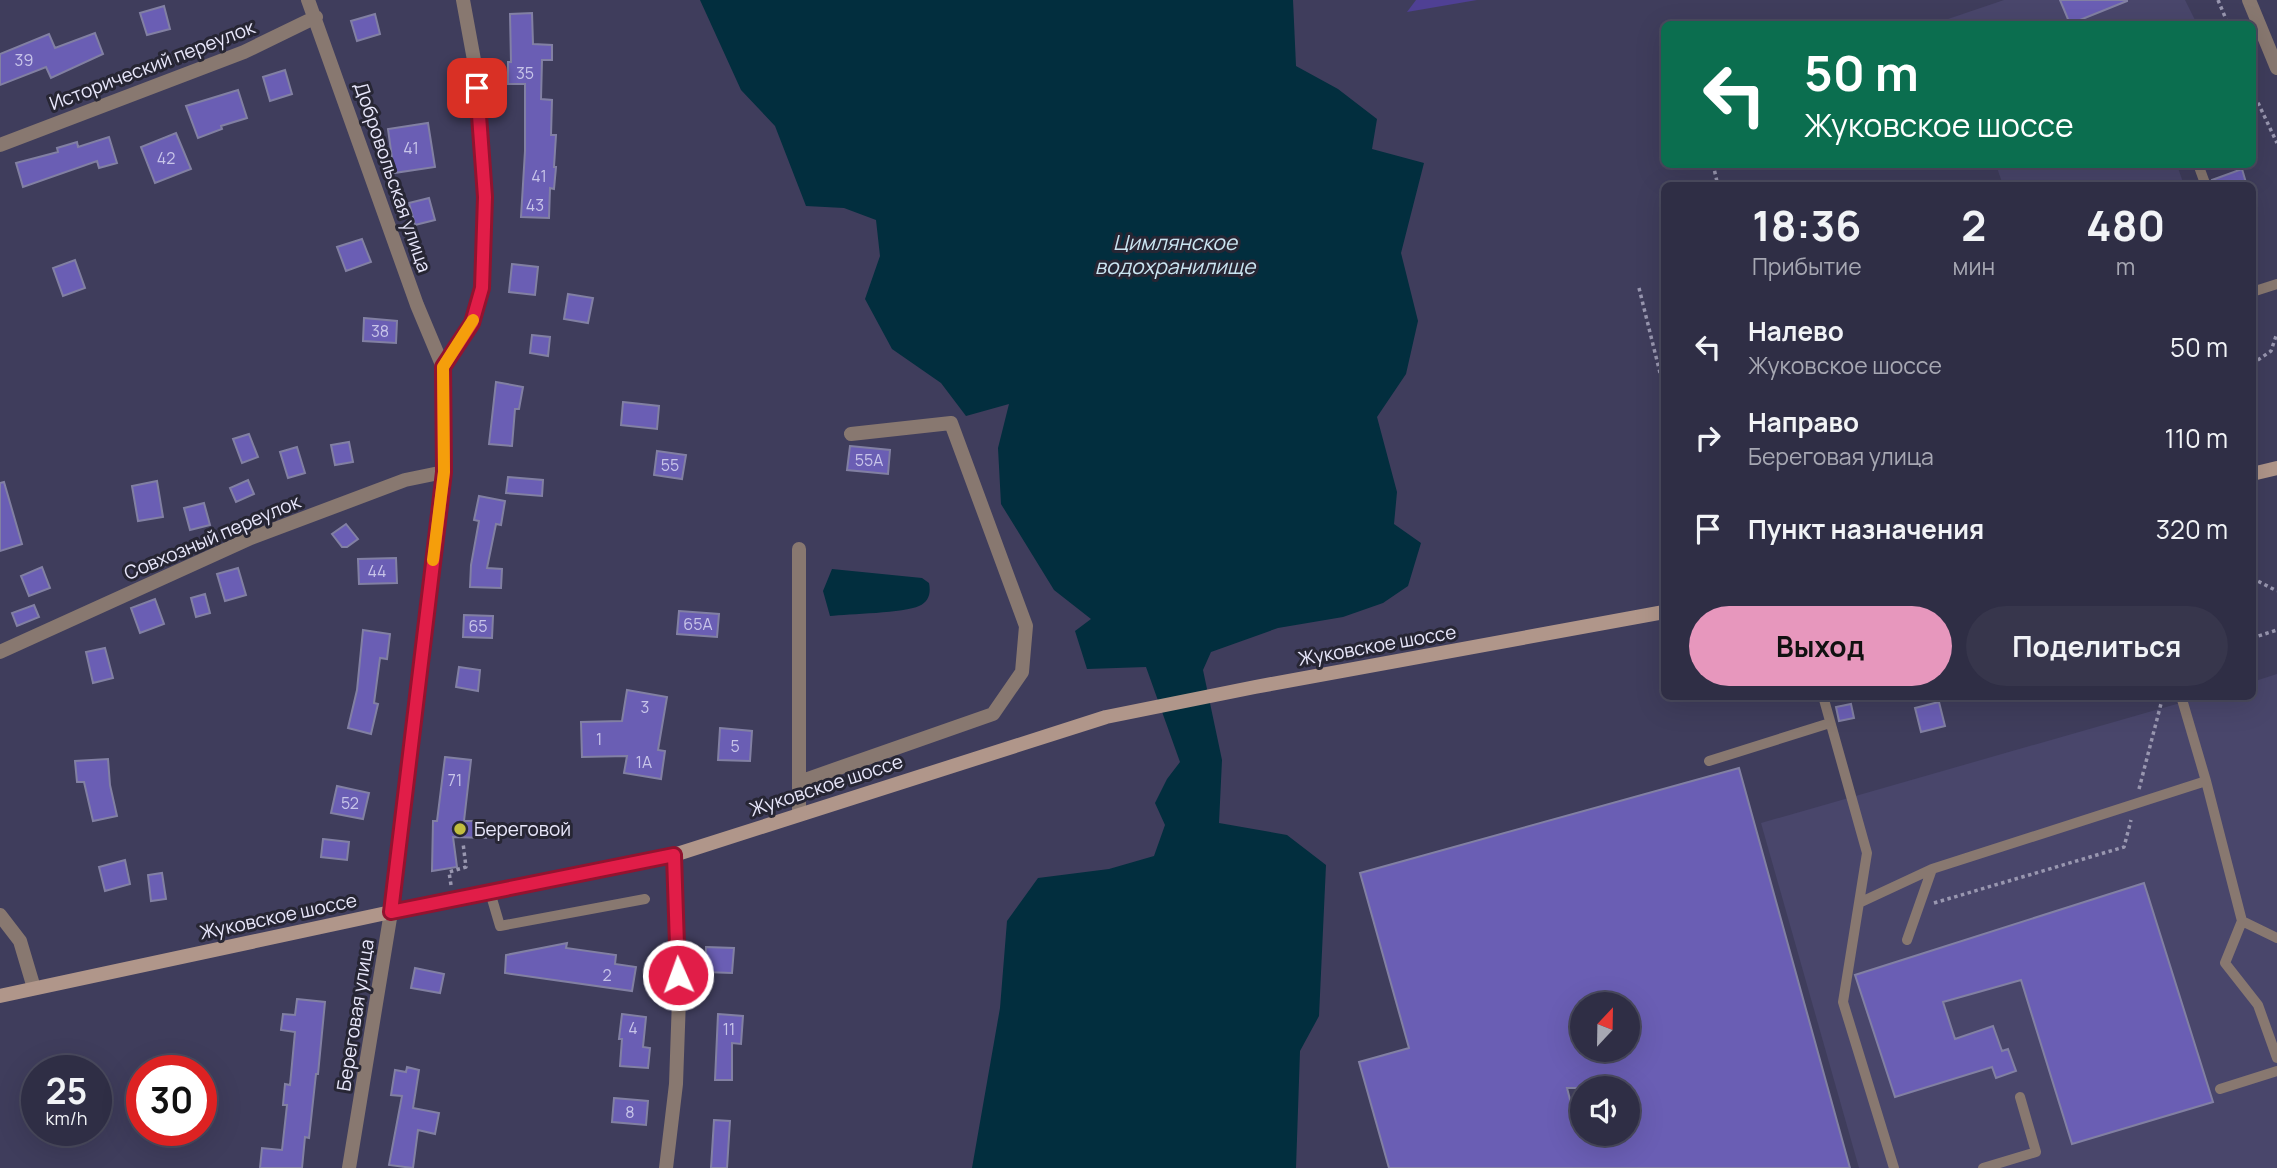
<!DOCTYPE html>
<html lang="ru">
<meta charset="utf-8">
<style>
:root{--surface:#2f2e45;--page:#37364c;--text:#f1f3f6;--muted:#a7a8b3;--line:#4a4a5e;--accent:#e797bd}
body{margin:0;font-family:Manrope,sans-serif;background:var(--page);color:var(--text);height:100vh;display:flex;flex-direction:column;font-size:26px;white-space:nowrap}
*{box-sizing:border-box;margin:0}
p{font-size:23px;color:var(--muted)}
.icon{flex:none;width:38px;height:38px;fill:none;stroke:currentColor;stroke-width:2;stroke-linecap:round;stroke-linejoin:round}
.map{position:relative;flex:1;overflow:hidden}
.panel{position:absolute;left:1661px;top:182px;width:595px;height:518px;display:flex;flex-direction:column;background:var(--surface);border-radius:10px;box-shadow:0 7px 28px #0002,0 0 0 2px var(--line)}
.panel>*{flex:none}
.guide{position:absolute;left:1661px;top:21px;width:595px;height:147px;border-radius:10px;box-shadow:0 7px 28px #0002,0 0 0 2px var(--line);background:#0b6e4f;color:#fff;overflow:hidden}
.needle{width:46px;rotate:22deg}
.buttons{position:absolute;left:1570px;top:992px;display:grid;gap:14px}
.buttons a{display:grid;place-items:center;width:70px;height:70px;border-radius:50%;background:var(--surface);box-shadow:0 7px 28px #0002,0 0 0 2px var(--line);font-size:35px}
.speed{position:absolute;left:21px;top:1055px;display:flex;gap:14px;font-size:35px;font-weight:700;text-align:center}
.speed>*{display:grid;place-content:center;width:91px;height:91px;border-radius:50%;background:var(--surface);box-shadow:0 7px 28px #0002,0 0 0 2px var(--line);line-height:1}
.speed small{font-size:18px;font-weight:400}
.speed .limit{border:10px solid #d22;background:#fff;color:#111}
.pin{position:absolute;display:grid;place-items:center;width:60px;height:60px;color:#fff;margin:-30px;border-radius:14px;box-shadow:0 4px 10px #0006}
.me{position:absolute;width:77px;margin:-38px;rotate:358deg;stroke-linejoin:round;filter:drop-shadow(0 0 5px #0008)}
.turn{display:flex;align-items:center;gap:24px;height:147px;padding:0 28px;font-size:32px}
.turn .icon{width:91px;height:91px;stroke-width:2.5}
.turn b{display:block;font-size:49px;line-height:60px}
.eta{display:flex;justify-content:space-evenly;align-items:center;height:119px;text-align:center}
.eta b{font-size:42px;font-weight:700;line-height:49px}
.cta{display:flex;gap:14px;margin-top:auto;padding:14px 28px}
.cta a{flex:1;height:80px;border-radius:42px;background:var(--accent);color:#111;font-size:28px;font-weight:700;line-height:80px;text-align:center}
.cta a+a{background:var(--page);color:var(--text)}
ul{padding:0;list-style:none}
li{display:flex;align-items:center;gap:21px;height:91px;padding:0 28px}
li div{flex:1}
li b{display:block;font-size:26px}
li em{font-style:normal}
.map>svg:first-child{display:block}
.built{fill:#49466b}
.green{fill:#4f4094}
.water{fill:#022e3e}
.building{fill:#6a5eb4;stroke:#8280a3;stroke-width:2;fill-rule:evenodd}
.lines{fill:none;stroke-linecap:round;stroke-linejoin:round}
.path{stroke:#9997b0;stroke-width:3.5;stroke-dasharray:3.5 3.5;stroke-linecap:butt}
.service{stroke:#887870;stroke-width:10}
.minor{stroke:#887870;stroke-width:14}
.tertiary{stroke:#887870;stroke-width:14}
.secondary{stroke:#b0968a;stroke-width:14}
.route-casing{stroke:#92132f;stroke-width:18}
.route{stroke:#e11d48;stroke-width:12}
.slow{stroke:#f59e0b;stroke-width:12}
.poi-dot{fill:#c1bd3f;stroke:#272634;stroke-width:2.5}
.labels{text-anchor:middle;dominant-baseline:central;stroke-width:6;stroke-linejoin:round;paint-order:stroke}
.number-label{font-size:16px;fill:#c8c5e9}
.street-label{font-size:19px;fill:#e8e7fb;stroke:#272634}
.poi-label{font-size:19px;fill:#e8e7fb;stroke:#272634;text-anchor:start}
.water-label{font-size:21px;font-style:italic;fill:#cae5f1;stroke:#272634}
</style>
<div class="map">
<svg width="2277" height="1168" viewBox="0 0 2277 1168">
<rect width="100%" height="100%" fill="#3f3d5c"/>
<!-- built -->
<path class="built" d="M 2004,0 L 2185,0 L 2197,24 L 1950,24 L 1948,19 Z
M 1996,165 L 2177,165 L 2184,185 L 2003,185 Z
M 2277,674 L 2277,1168 L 1859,1168 L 1761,823 L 2201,697 L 2252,696 L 2252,682 Z"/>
<!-- green -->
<path class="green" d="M 1416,0 L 1477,0 L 1407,12 Z"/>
<!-- water -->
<path class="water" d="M 700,0 L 1293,0 L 1296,66 L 1338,89 L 1377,119 L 1372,149 L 1424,163 L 1401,253 L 1418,321 L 1406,374 L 1377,417 L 1397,492 L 1394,524 L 1421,543 L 1408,586 L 1383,603 L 1343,617 L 1278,628 L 1211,652 L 1203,670 L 1222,760 L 1219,823 L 1287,835 L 1326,865 L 1319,1016 L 1300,1051 L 1296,1168 L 972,1168 L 1000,1008 L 1007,921 L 1038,878 L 1109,869 L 1154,856 L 1165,825 L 1155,803 L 1167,779 L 1180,762 L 1146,667 L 1087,669 L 1075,631 L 1091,619 L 1054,590 L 1001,504 L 998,448 L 1009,404 L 966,416 L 941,383 L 892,349 L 865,299 L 880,256 L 876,220 L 844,208 L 806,206 L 775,126 L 741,90 Z
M 832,569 L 922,578 L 929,583 C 931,593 929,602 919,606 C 905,613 848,614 830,616 L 823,591 Z"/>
<!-- building -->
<path class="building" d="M 2060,0 L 2127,0 L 2127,1 L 2070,24 Z
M 164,6 L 170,29 L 147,35 L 140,13 Z
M 532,13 L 533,44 L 552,45 L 552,60 L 542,60 L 541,99 L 552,100 L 551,135 L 556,135 L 554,167 L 556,167 L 554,189 L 550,188 L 549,218 L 521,217 L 525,151 L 525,84 L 508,84 L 508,62 L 511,62 L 510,14 Z
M 375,14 L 380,34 L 357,41 L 351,21 Z
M 95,33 L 103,54 L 51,78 L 46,67 L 0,85 L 0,54 L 49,34 L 55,48 Z
M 285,70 L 292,94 L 270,101 L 263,77 Z
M 238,90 L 247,118 L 221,126 L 222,129 L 198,138 L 186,106 Z
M 428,123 L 435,167 L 394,173 L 388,129 Z
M 176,133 L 191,169 L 155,183 L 141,147 Z
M 109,137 L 117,163 L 99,168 L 97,161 L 23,187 L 16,163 L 58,152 L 57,148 L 77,142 L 78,147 Z
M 2242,169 L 2247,186 L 2213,186 L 2212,180 Z
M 429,198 L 435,220 L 415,225 L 409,203 Z
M 362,239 L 371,262 L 346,271 L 337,247 Z
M 75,260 L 85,288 L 63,296 L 53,268 Z
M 512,264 L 538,267 L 535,295 L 509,292 Z
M 568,294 L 593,298 L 588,323 L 564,319 Z
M 364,318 L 397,321 L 396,343 L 363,341 Z
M 532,335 L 550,337 L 548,356 L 530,353 Z
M 496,382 L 523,387 L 519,409 L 515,409 L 512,446 L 489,444 Z
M 623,402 L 659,406 L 657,429 L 621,425 Z
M 249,434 L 258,457 L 242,463 L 233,439 Z
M 349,442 L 353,462 L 335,465 L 331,445 Z
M 850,446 L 890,450 L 888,474 L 847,470 Z
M 297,447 L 305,473 L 288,478 L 280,452 Z
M 657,451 L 686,455 L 682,479 L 654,475 Z
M 508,477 L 543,480 L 542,496 L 506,493 Z
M 248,480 L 254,494 L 236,502 L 230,488 Z
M 157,481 L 163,517 L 138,521 L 132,486 Z
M 4,482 L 22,544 L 0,551 L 0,483 Z
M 479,496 L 505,501 L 501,525 L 496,524 L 487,568 L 502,569 L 501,588 L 470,587 L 471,565 L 479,521 L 474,520 Z
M 204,503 L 210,525 L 190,530 L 184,508 Z
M 346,524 L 358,539 L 347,547 L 342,547 L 332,534 Z
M 396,558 L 397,583 L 359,584 L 358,559 Z
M 42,567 L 50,588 L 29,596 L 21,576 Z
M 238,568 L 246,595 L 225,601 L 217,574 Z
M 205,594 L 210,613 L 196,617 L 191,598 Z
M 155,599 L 164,624 L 140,633 L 131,608 Z
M 34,605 L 39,617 L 17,626 L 12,613 Z
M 679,611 L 719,614 L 717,637 L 677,634 Z
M 464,615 L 493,616 L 492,638 L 463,637 Z
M 363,630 L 390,634 L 387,659 L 380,658 L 374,703 L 378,704 L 371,734 L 348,728 L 357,690 Z
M 105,648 L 113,678 L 93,683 L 86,652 Z
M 459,667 L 480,670 L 478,691 L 456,687 Z
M 627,690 L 667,697 L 658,750 L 665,751 L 661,779 L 624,773 L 627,756 L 582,757 L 581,722 L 622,721 Z
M 1939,702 L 1945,726 L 1921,732 L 1915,708 Z
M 1851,704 L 1854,718 L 1839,721 L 1836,707 Z
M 720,728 L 752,731 L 750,761 L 718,760 Z
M 445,757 L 471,760 L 464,821 L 486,821 L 486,838 L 453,837 L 457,867 L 432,871 L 433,821 L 437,821 Z
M 108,759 L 110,785 L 117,816 L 93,821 L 84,782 L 77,782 L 75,761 Z
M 1739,768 L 1850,1168 L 1389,1168 L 1359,1062 L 1409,1048 L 1360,873 ZM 1582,1004 L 1628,1004 L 1628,1050 L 1582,1050 ZM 1567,1088 L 1628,1088 L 1628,1134 L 1579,1134 Z
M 337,786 L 369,793 L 363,819 L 331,813 Z
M 323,839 L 349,842 L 347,860 L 321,857 Z
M 125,860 L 130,884 L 105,891 L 99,867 Z
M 162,873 L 166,899 L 151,901 L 148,875 Z
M 2144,883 L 2213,1102 L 2072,1144 L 2021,980 L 1943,1002 L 1955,1039 L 1993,1026 L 2002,1051 L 2008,1049 L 2016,1071 L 1996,1078 L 1992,1067 L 1895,1097 L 1855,975 Z
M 567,943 L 566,948 L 616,955 L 615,964 L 636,967 L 632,991 L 505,973 L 506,955 Z
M 706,947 L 734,948 L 732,973 L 705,972 Z
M 415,968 L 444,974 L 440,993 L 411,988 Z
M 297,999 L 325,1002 L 318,1074 L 316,1074 L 309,1138 L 305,1137 L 302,1168 L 260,1168 L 262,1148 L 282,1150 L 287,1105 L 283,1105 L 285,1084 L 290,1085 L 295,1032 L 281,1030 L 283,1014 L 295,1015 Z
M 622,1014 L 646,1017 L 643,1047 L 650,1048 L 648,1068 L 620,1066 L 622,1039 L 619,1039 Z
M 718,1014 L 743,1016 L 741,1044 L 732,1043 L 732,1080 L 715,1080 Z
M 407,1067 L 419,1070 L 413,1108 L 439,1113 L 435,1134 L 418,1130 L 413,1168 L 389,1165 L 402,1096 L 391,1095 L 395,1070 L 406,1072 Z
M 614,1098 L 648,1101 L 646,1125 L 612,1122 Z
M 714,1120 L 730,1121 L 727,1168 L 711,1168 Z"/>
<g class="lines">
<!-- path -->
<path class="path" d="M 2218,0 L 2228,24
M 2252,90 L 2277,143
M 1713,164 L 1718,186
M 1639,288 L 1664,389
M 2252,364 L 2271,351 L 2277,333
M 2252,578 L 2277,591
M 2252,638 L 2277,630
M 2139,789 L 2163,696
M 451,885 L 449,872 L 466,867 L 463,843
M 1934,903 L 2124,847 L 2131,820"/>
<!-- service -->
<path class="service" d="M 2198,164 L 2206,186
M 2252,292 L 2277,284
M 1823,696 L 1867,853 L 1843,1002 L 1894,1168
M 2181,696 L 2206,781 L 2242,921 L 2277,938
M 1709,761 L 1830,723
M 490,892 L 500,926 L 645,899
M 1859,903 L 1932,869
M 2242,921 L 2225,963 L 2258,1005 L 2277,1058
M 1907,940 L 1932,869 L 2206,781
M 2220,1089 L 2277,1071
M 1983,1168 L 2036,1152 L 2020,1097"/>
<!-- minor -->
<path class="minor" d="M 308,0 L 417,305 L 443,367
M 0,145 L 244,52 L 316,17
M 0,652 L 251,538 L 405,480 L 444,472
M 799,782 L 993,714 L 1022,672 L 1026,626 L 951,423 L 851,434
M 799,814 L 799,549
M 0,915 L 20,941 L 34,988
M 349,1168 L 391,912 L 444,472 L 443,367 L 472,323 L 482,288 L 485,196 L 474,60 L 463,0
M 666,1168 L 676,1084 L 679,999 L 674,855"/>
<!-- tertiary -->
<path class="tertiary" d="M 2249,0 L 2277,68"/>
<!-- secondary -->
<path class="secondary" d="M 2252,474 L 2277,468
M 0,996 L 391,912 L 674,855 L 1106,717 L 1255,687 L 1664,612"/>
</g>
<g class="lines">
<defs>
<path id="route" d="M 477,88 L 485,197 L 482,288 L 472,323 L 443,367 L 444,472 L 391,912 L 674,855 L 678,975"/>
</defs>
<!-- route casing -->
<use href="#route" class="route-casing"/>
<!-- route -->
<use href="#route" class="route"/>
<!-- slow -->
<path class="slow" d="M 433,560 L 444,472 L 443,367 L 473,320"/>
</g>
<!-- markers -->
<circle class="poi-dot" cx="460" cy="829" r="7"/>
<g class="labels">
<!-- number labels -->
<g class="number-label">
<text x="24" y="60">39</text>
<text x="525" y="73">35</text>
<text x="411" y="148">41</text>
<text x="166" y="158">42</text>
<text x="539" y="176">41</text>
<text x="535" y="205">43</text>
<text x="380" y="331">38</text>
<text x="869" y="460">55А</text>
<text x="670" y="465">55</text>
<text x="377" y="571">44</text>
<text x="698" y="624">65А</text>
<text x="478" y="626">65</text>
<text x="645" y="707">3</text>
<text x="599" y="739">1</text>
<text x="735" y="746">5</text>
<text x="644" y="762">1А</text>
<text x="455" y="780">71</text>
<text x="350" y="803">52</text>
<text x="607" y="975">2</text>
<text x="633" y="1028">4</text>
<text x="729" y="1029">11</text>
<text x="630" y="1112">8</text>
</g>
<!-- street labels -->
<g class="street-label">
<text transform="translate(152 65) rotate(-21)">Исторический переулок</text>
<text transform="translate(393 177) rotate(71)">Добровольская улица</text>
<text transform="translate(212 537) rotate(-23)">Совхозный переулок</text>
<text transform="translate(1377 645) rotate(-10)">Жуковское шоссе</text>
<text transform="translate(826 785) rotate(-18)">Жуковское шоссе</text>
<text transform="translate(278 916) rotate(-12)">Жуковское шоссе</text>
<text transform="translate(355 1015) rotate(-81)">Береговая улица</text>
</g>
<!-- poi labels -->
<g class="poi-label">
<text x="474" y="829">Береговой</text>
</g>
<!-- water labels -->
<g class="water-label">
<text x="1175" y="242">Цимлянское<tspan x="1175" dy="24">водохранилище</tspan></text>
</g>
</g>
</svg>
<div class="buttons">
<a><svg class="needle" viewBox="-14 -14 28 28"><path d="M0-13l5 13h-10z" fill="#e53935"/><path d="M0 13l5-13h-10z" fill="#a7a8b3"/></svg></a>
<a><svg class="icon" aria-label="sound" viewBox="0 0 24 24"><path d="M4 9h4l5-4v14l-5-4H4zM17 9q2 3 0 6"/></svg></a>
</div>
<div class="speed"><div>25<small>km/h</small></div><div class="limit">30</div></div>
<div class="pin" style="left:477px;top:88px;background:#d93025"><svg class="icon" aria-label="arrive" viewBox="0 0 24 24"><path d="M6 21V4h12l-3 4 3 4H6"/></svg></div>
<svg class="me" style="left:678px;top:975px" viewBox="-20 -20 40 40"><circle r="17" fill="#e11d48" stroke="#fff" stroke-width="3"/><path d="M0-11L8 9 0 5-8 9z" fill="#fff"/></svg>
<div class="guide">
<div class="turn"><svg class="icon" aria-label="left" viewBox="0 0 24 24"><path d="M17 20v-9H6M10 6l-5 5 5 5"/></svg><div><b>50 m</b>Жуковское шоссе</div></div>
</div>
<section class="panel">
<div class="eta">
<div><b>18:36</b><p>Прибытие</p></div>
<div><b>2</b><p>мин</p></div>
<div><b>480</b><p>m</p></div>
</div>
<ul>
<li><svg class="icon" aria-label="left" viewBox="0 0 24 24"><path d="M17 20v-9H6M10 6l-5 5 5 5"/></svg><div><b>Налево</b><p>Жуковское шоссе</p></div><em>50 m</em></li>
<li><svg class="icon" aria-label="right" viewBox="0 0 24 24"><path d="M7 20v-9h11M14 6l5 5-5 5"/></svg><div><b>Направо</b><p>Береговая улица</p></div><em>110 m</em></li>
<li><svg class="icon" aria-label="arrive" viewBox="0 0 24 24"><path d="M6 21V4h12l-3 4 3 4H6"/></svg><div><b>Пункт назначения</b></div><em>320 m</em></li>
</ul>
<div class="cta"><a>Выход</a><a>Поделиться</a></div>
</section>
</div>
